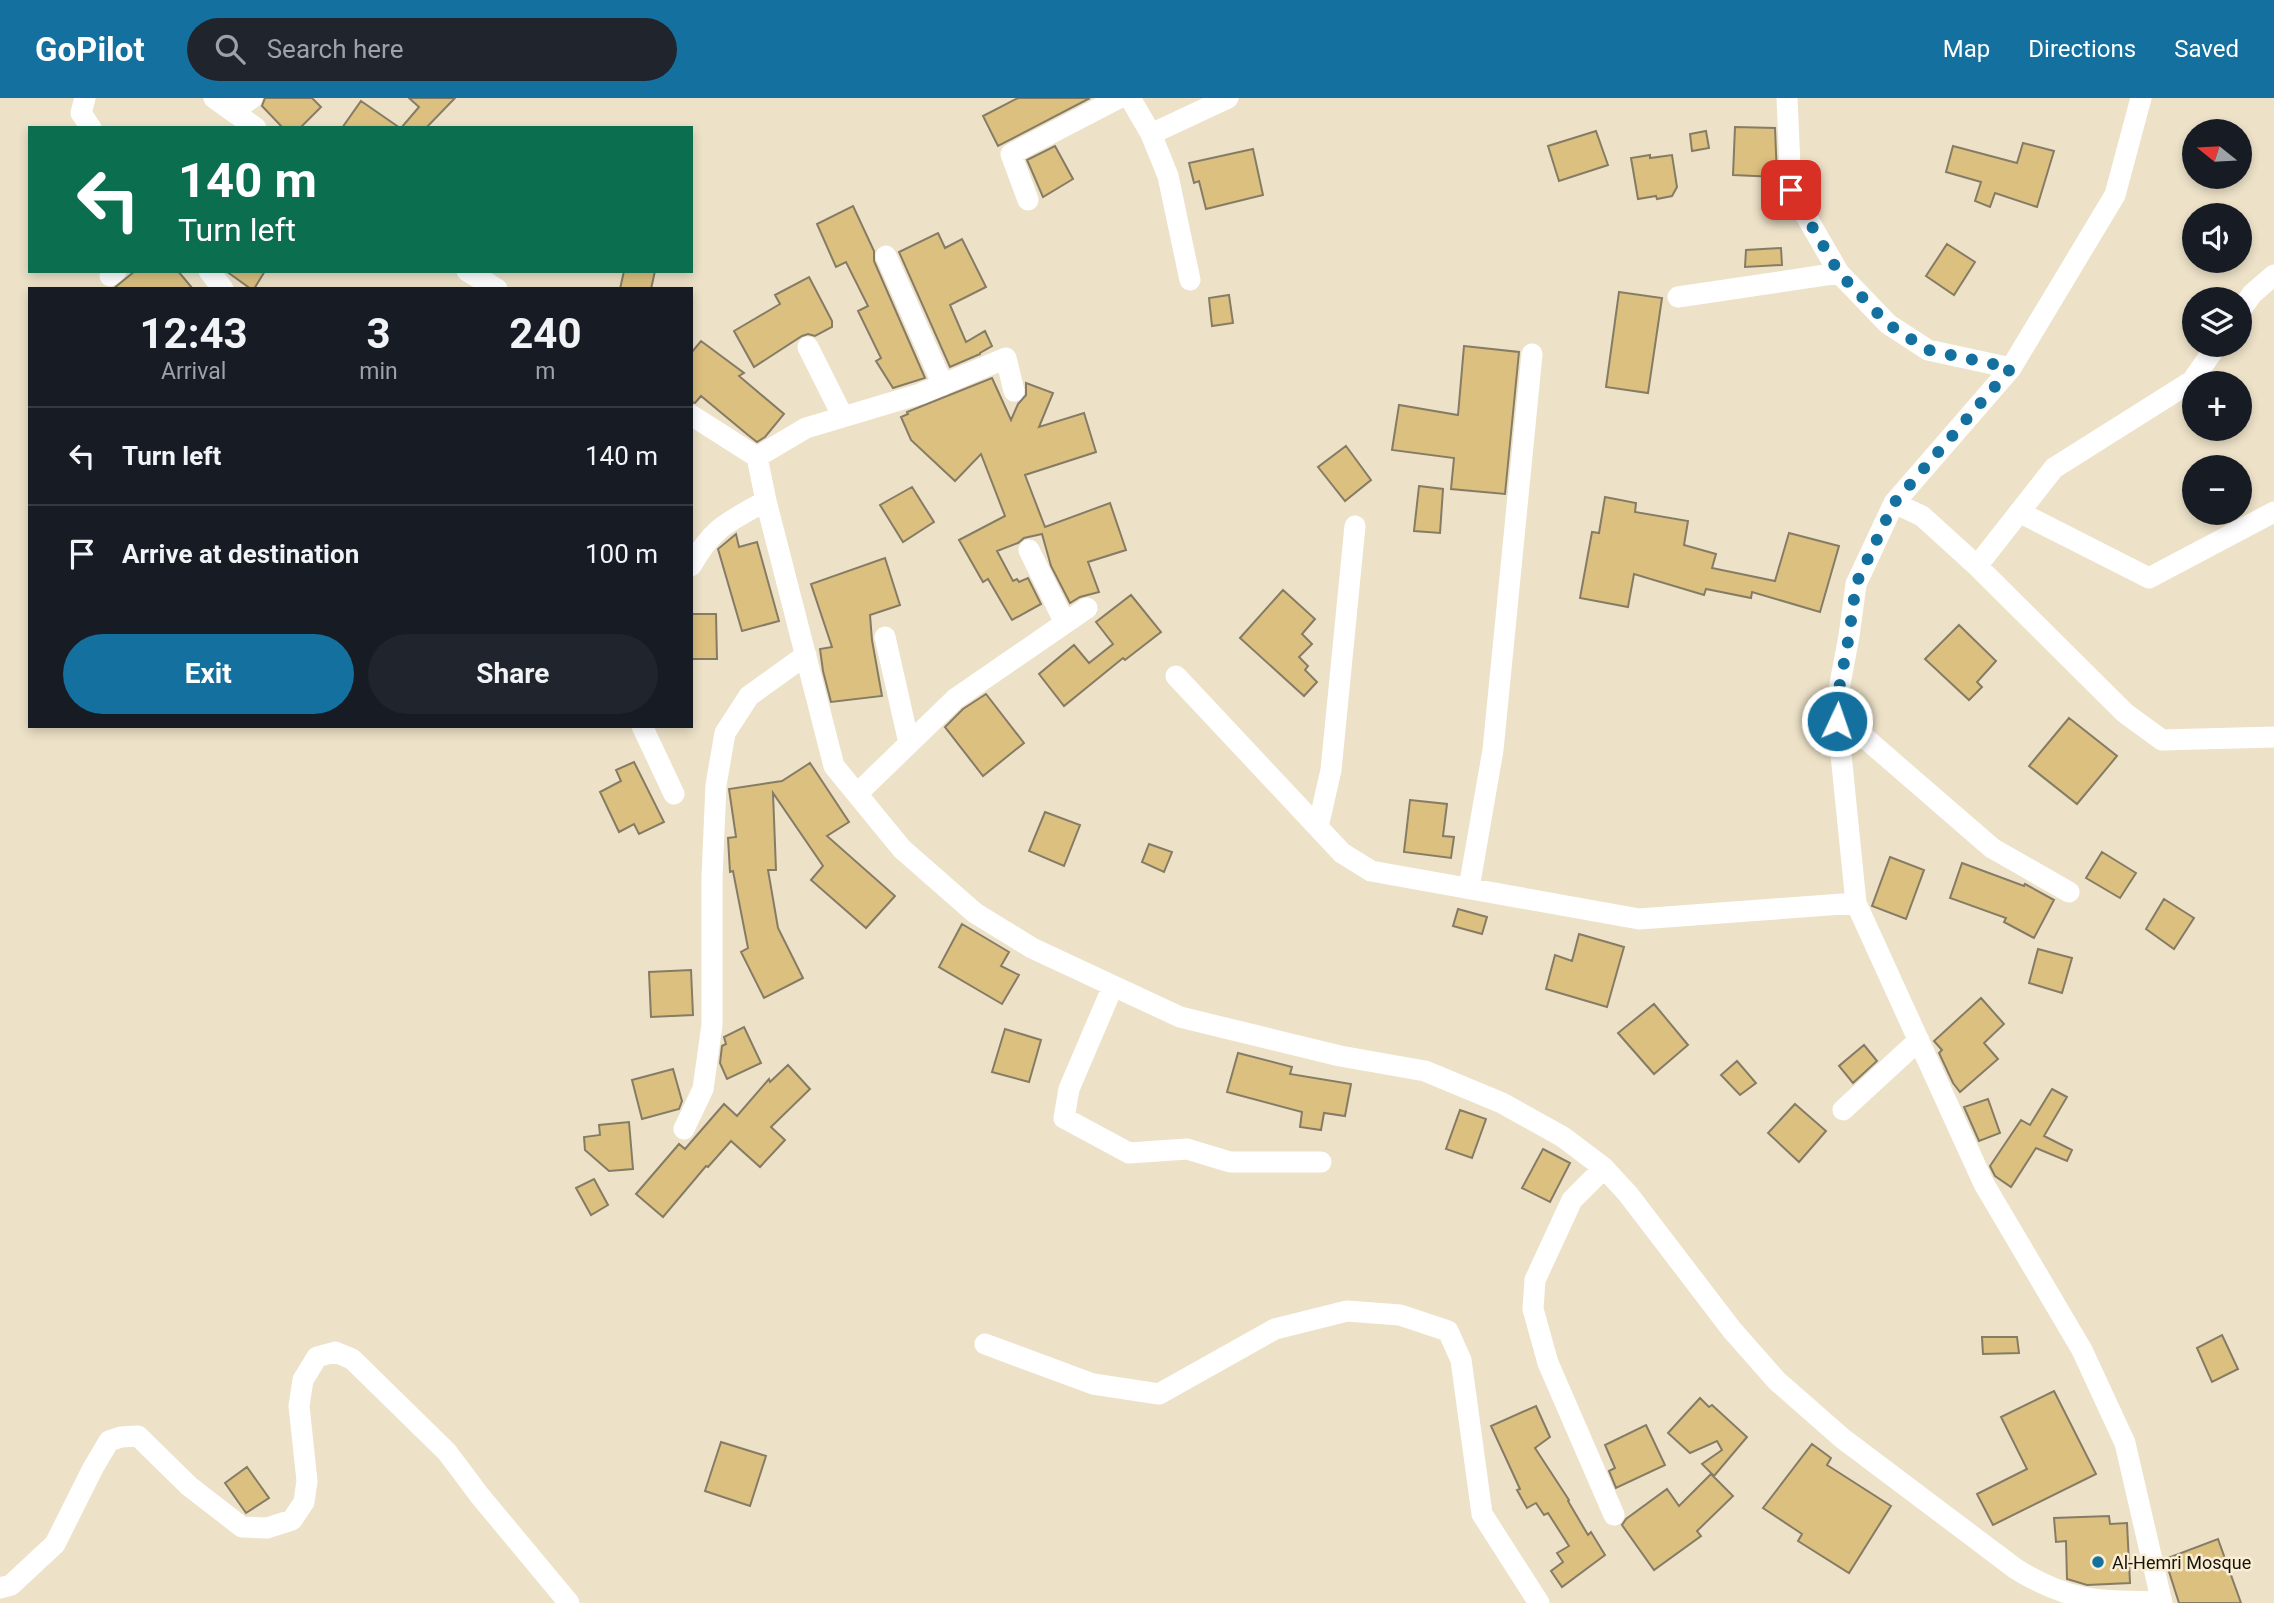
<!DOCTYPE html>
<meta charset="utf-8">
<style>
:root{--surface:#171b24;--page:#20242c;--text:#f1f3f6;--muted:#9ea1a6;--line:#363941;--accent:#14719f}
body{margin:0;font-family:Roboto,sans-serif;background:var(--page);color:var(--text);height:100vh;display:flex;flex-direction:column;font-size:26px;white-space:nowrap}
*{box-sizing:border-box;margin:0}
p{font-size:23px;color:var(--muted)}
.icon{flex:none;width:38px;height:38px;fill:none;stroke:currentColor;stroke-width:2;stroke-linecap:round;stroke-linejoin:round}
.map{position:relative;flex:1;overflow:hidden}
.panel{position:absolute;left:28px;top:189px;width:665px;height:441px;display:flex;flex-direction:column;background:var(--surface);border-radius:0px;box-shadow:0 4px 10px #0003}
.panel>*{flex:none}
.hud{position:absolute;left:28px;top:28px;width:665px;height:147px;border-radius:0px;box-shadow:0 4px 10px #0003;background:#0b6e4f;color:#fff;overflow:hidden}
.needle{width:46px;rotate:288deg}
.tools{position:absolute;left:2182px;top:21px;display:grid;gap:14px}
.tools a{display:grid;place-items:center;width:70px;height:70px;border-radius:50%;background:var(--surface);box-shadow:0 4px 10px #0003;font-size:35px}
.pin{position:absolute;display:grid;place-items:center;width:60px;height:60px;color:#fff;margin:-30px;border-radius:14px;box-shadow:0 4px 10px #0006}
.me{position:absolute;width:77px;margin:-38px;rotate:3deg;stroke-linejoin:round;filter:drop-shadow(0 0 5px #0008)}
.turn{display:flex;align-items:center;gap:24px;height:147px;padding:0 35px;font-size:32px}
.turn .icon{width:91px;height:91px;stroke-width:2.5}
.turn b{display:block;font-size:49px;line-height:60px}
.eta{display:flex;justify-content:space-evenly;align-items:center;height:119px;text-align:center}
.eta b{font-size:42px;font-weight:700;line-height:49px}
.primary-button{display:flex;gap:14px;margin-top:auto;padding:14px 35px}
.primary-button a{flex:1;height:80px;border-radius:42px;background:var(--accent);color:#fff;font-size:28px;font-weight:700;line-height:80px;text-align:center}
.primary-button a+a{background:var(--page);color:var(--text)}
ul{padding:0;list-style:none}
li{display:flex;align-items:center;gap:21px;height:98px;padding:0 35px;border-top:2px solid var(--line)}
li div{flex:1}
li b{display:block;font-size:26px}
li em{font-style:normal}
header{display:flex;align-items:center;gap:42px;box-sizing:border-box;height:98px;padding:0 35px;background:var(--accent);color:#fff}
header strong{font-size:33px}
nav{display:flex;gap:38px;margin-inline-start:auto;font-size:24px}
.search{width:490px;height:63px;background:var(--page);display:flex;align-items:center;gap:18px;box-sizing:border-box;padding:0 24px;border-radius:38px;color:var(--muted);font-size:26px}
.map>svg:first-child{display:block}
.building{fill:#dbc080;stroke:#867c65;stroke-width:2}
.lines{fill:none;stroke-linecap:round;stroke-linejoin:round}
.minor{stroke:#fff;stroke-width:21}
.route{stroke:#14719f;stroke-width:12;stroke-dasharray:0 21.6}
.poi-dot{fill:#14719f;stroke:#faefd5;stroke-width:2.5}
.labels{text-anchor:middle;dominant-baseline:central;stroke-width:5;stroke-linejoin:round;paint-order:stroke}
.poi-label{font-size:18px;fill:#18140b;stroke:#faefd5;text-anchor:start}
</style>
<header>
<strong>GoPilot</strong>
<div class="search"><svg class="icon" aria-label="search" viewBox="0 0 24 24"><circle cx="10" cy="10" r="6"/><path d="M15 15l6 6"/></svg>Search here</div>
<nav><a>Map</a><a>Directions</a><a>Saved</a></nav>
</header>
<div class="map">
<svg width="2274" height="1505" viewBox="0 0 2274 1505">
<rect width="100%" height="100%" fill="#ede2c8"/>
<!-- building -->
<path class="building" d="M 265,0 L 312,0 L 321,9 L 300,30 L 283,30 L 262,8 Z
M 409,0 L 455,0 L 426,30 L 401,30 L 419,9 Z
M 1018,0 L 1090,0 L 998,48 L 983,18 Z
M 361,3 L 400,30 L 342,30 Z
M 1735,29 L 1775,30 L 1777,79 L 1733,77 Z
M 1596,33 L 1608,67 L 1559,83 L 1548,48 Z
M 1706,33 L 1709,50 L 1692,53 L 1690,36 Z
M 2023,45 L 2054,53 L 2037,109 L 1995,95 L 1990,109 L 1975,103 L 1981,84 L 1946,74 L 1953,48 L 2017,65 Z
M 1055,48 L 1073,81 L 1043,99 L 1027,62 Z
M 1253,51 L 1263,97 L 1206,111 L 1199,83 L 1194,85 L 1189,65 Z
M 1650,57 L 1650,60 L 1672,57 L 1677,89 L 1672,98 L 1657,101 L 1656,98 L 1638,101 L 1631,60 Z
M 853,108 L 874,153 L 874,163 L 925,280 L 893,290 L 876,263 L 881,260 L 858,213 L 868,208 L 846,164 L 836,169 L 817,126 Z
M 938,135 L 945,150 L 962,141 L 986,189 L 950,207 L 966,244 L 985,233 L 992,248 L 980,255 L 980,256 L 950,269 L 899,154 Z
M 1947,146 L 1975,164 L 1954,197 L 1926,178 Z
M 1781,150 L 1782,167 L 1745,169 L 1746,152 Z
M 135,173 L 178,173 L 193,191 L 113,191 Z
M 226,173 L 265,173 L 254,191 L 251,191 Z
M 624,173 L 655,173 L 651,191 L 620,191 Z
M 809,179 L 832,223 L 832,229 L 815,238 L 808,236 L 802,238 L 754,269 L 734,233 L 780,206 L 775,197 Z
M 1619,194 L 1662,200 L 1648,295 L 1606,289 Z
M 1229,197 L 1233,225 L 1212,228 L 1209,200 Z
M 701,243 L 744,275 L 739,278 L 784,316 L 765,339 L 757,344 L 748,337 L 701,298 L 695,305 L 691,304 L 691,255 Z
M 1464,248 L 1519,254 L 1505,396 L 1451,391 L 1454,360 L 1392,352 L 1399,307 L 1458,317 Z
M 992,280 L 1011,322 L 1018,306 L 1026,297 L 1026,285 L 1053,295 L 1039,329 L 1084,315 L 1096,354 L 1025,377 L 1045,429 L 1110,405 L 1126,452 L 1088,464 L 1099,494 L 1080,499 L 1070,505 L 1051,468 L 1042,436 L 1024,440 L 1018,445 L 997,453 L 1013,483 L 1017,481 L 1019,484 L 1028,480 L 1041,506 L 1012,522 L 988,481 L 983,484 L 959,442 L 1005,418 L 981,356 L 955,383 L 911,342 L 901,319 L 908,316 L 907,314 Z
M 1346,348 L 1371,382 L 1345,403 L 1318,369 Z
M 1419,388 L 1443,391 L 1440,435 L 1414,433 Z
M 912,389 L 934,424 L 903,444 L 880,407 Z
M 1605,399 L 1636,405 L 1635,414 L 1688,423 L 1684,447 L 1716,456 L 1712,470 L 1775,483 L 1789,435 L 1839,448 L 1820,514 L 1752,494 L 1751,500 L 1706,491 L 1704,497 L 1634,476 L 1628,509 L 1580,500 L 1592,434 L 1599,435 Z
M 736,436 L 739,449 L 757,444 L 779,523 L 742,533 L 718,451 Z
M 885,460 L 900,507 L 870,517 L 872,542 L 882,598 L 831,604 L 823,573 L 820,551 L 832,549 L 811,486 Z
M 1283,492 L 1315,521 L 1302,536 L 1312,546 L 1299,559 L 1308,568 L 1305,572 L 1317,584 L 1304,598 L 1240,540 Z
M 1131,497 L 1161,534 L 1125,562 L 1123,560 L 1064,608 L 1039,576 L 1074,547 L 1089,565 L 1113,546 L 1096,524 Z
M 691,516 L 716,516 L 717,561 L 691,561 Z
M 1959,527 L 1996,563 L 1977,584 L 1982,589 L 1969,602 L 1925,561 Z
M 986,596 L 1024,645 L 983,678 L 945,629 L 963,611 Z
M 2069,620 L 2117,658 L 2077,706 L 2029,668 Z
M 634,664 L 664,724 L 639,736 L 634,726 L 619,734 L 600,694 L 621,683 L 616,672 Z
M 810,665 L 849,724 L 827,738 L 895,798 L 866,830 L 811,782 L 823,768 L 773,695 L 776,772 L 768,772 L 778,830 L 803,880 L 764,900 L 741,854 L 748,850 L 733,773 L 730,774 L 728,740 L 736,739 L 729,691 L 782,683 Z
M 1410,702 L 1447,706 L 1443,738 L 1454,739 L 1451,760 L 1404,754 Z
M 1045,714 L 1080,727 L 1064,768 L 1029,753 Z
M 1149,746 L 1172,754 L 1164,774 L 1142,764 Z
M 2102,754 L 2136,775 L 2120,800 L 2086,780 Z
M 1890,759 L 1924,772 L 1906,821 L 1872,808 Z
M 1962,765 L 2024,788 L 2025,786 L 2054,802 L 2034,840 L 2004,824 L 2006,820 L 1950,800 Z
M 2164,801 L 2194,820 L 2174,851 L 2146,831 Z
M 1458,811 L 1487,819 L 1482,836 L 1453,828 Z
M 962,826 L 1009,854 L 1001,868 L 1019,877 L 1002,906 L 939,869 Z
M 1579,836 L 1624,849 L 1607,909 L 1546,891 L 1555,857 L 1572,863 Z
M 2038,851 L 2072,860 L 2062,895 L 2029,885 Z
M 691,872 L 693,917 L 651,919 L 649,874 Z
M 1981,900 L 2004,926 L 1984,945 L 1998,961 L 1960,994 L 1953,985 L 1939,955 L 1942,952 L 1934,943 Z
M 1654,906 L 1688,947 L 1654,976 L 1618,935 Z
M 744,929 L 761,965 L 727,981 L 720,965 L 722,948 L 726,946 L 724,939 Z
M 1005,931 L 1041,942 L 1029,984 L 992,974 Z
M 1864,947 L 1877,963 L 1853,985 L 1839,968 Z
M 1238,955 L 1292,969 L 1290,976 L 1351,986 L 1345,1018 L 1324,1015 L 1321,1032 L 1300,1029 L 1302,1014 L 1227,994 Z
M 1737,963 L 1756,985 L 1740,997 L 1721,977 Z
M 788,967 L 810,991 L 771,1029 L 785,1042 L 760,1069 L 731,1043 L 708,1069 L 706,1068 L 663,1119 L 636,1096 L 679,1046 L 685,1051 L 724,1006 L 737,1018 L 769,981 L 770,984 Z
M 673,971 L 682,1003 L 679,1011 L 642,1021 L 632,982 Z
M 2052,991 L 2067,999 L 2044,1038 L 2072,1052 L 2067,1063 L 2036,1050 L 2011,1089 L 1995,1078 L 1990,1068 L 2021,1022 L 2030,1027 Z
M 1988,1001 L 2000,1035 L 1979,1043 L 1964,1009 Z
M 1795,1006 L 1826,1033 L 1799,1064 L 1768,1035 Z
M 1460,1012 L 1486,1021 L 1472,1060 L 1446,1051 Z
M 629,1024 L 633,1071 L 609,1073 L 585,1052 L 584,1039 L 600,1037 L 599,1027 Z
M 1543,1051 L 1570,1065 L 1550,1104 L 1522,1090 Z
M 594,1081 L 608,1107 L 591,1117 L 576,1090 Z
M 2222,1237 L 2238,1271 L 2212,1284 L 2197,1250 Z
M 1982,1239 L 2017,1239 L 2019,1255 L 1983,1256 Z
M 2054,1293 L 2096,1376 L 1993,1427 L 1977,1396 L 2027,1371 L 2001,1319 Z
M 1700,1300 L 1709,1309 L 1712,1307 L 1747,1339 L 1714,1378 L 1702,1366 L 1722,1352 L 1717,1343 L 1690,1355 L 1668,1335 Z
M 1536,1308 L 1550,1339 L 1535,1350 L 1569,1402 L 1568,1403 L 1588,1437 L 1591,1434 L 1605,1457 L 1562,1489 L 1551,1473 L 1563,1464 L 1557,1455 L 1569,1448 L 1548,1415 L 1544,1417 L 1536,1405 L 1527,1410 L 1517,1392 L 1520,1391 L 1491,1328 Z
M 1646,1327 L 1665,1367 L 1616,1390 L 1609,1373 L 1615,1370 L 1605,1347 Z
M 721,1344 L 766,1358 L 750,1408 L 705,1393 Z
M 1812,1346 L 1831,1360 L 1827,1367 L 1891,1408 L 1849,1475 L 1798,1443 L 1802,1436 L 1763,1410 Z
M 247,1369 L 269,1400 L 246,1415 L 225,1385 Z
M 1711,1376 L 1733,1398 L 1697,1433 L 1701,1438 L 1654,1472 L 1622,1427 L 1626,1421 L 1667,1391 L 1679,1408 Z
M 2109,1418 L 2110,1426 L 2127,1425 L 2130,1485 L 2087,1487 L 2067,1481 L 2066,1443 L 2056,1444 L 2054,1420 Z
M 2218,1441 L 2241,1505 L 2179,1505 L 2165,1461 Z"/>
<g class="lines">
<!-- minor -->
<path class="minor" d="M 85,0 L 81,15 L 91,30
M 214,0 L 256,30
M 1130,0 L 1151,36 L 1168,78 L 1190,182
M 1787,0 L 1791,92 L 1839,175 L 1888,226 L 1928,252 L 2011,270
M 2141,0 L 2115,97 L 2011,270 L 1894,405 L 1856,486 L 1849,538 L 1836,607 L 1856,805 L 1984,1086 L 2082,1252 L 2125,1345 L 2162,1505
M 233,13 L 252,0
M 1151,36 L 1228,0
M 1028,102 L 1011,56 L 1119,0
M 886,158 L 943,287
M 209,173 L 223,191
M 467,173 L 497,191
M 110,178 L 116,173
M 1678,199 L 1839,175
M 2240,213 L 2252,196 L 2274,177
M 808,249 L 843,319
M 691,317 L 757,359 L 766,403 L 834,668 L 902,751 L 975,815 L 1032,850 L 1180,919 L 1340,958 L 1425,973 L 1502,1005 L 1563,1039 L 1604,1070 L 1628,1096 L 1732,1232 L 1777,1283 L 1842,1340 L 2016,1471 C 2071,1505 2100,1503 2162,1504
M 757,359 L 806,330 L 920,296 L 1006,260 L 1014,293
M 1894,405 L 1922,418 L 1977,468 L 2125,615 L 2162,642 L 2274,639
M 2019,414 L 2149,480 L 2274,414
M 1029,452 L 1065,525
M 691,468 C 713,429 728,424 766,403
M 1977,468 L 2054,370 L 2192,283 L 2217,247
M 885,539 L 909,645
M 1176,578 L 1342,755 L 1371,773 L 1639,821 L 1856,805
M 642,628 L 674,696
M 1839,640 L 1865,640 L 1992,750 L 2069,794
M 857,696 L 955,601 L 1087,510
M 1318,729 L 1331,672 L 1355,428
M 1469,790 L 1493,652 L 1532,256
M 1113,888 L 1069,991 L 1064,1020 L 1129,1055 L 1187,1051 L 1230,1064 L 1321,1064
M 1843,1012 L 1919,942
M 684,1031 L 703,991 L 712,927 L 712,779 L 716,687 L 725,635 L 749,598 L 806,557
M 1604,1070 L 1572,1102 L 1535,1182 L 1533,1211 L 1548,1265 L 1614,1417
M 985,1246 L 1093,1286 L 1159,1296 L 1275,1231 L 1347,1213 L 1400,1217 L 1448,1233 L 1461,1262 L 1482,1416 L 1539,1505
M 0,1490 L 11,1487 L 55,1446 L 93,1370 L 109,1343 L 121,1339 L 138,1338 L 189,1388 L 242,1429 L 267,1430 L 292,1422 L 304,1404 L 307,1383 L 299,1308 L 303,1282 L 317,1259 L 335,1254 L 352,1261 L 447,1354 L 480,1398 L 569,1505"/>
</g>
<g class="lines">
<!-- route -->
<path class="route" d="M 1791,92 L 1839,175 L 1888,226 L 1928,252 L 2011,270 L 1894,405 L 1856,486 L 1849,538 L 1836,607 L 1837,623"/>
</g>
<!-- markers -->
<circle class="poi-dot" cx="2098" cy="1464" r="7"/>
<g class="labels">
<!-- poi labels -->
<g class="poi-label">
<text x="2112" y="1464">Al-Hemri Mosque</text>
</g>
</g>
</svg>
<div class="tools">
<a><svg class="needle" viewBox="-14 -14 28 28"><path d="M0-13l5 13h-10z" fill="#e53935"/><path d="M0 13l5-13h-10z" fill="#9ea1a6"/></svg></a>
<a><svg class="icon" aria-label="sound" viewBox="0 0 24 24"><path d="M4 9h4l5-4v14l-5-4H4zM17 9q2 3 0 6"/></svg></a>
<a><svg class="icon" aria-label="layers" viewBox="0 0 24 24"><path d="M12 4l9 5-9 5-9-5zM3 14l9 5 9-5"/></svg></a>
<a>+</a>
<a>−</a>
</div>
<div class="pin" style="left:1791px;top:92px;background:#d93025"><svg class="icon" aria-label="arrive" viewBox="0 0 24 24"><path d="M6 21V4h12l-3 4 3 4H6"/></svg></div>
<svg class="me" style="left:1837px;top:623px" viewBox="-20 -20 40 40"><circle r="17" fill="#14719f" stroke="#fff" stroke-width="3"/><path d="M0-11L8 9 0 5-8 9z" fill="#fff"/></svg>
<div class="hud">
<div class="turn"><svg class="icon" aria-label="left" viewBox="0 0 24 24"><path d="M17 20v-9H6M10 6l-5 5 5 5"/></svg><div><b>140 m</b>Turn left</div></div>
</div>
<section class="panel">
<div class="eta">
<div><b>12:43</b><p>Arrival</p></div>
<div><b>3</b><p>min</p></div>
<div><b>240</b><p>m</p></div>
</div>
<ul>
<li><svg class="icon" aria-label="left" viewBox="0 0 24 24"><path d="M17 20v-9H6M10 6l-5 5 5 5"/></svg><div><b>Turn left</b></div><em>140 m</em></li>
<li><svg class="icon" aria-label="arrive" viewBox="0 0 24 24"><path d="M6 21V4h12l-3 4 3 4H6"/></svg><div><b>Arrive at destination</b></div><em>100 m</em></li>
</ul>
<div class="primary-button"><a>Exit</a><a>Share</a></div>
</section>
</div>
